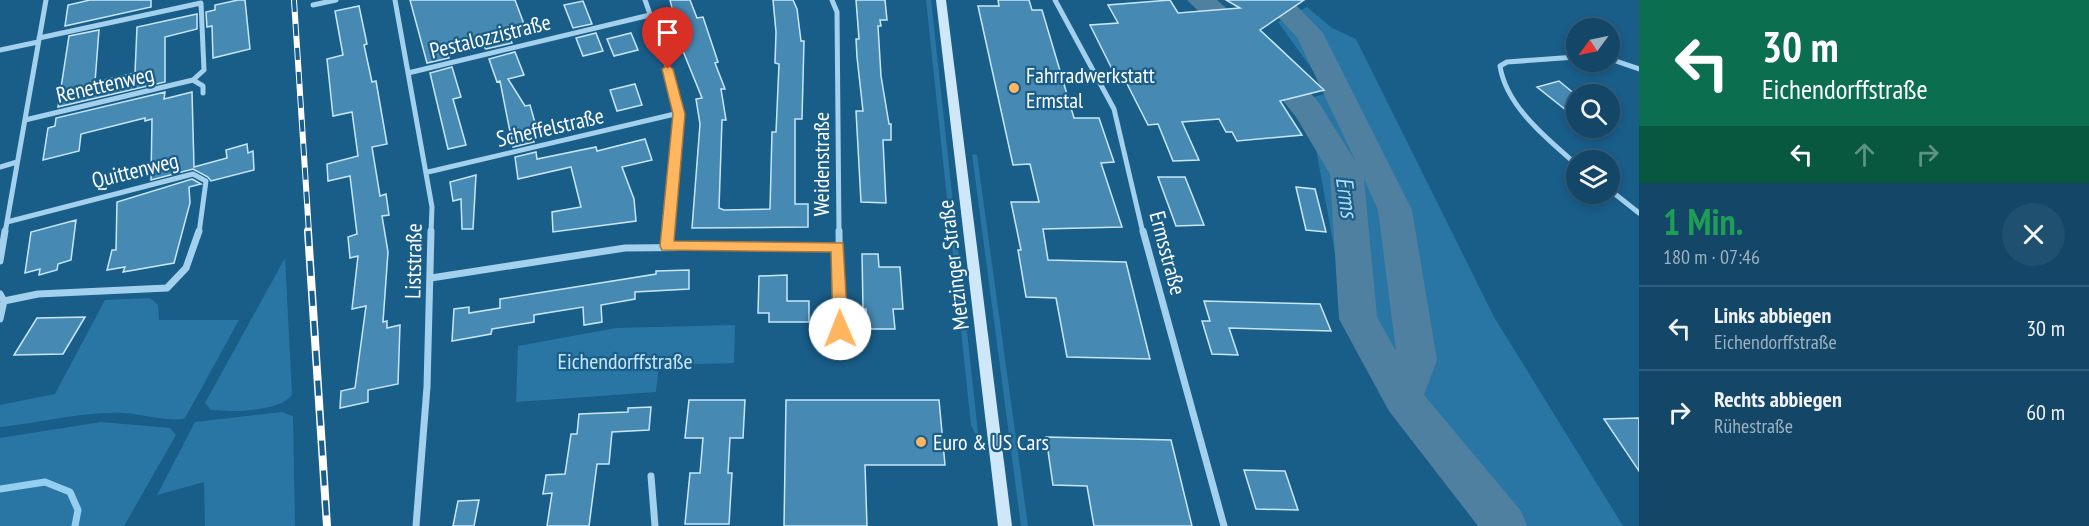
<!DOCTYPE html>
<html lang="de">
<meta charset="utf-8">
<style>
:root{--surface:#134667;--page:#205070;--text:#f1f3f6;--muted:#9db1c0;--line:#325e7b}
body{margin:0;font-family:"PT Sans Narrow",sans-serif;background:var(--page);color:var(--text);height:100vh;display:flex;flex-direction:column;font-size:22px;white-space:nowrap}
*{box-sizing:border-box;margin:0}
p{font-size:20px;color:var(--muted)}
.icon{flex:none;width:33px;height:33px;fill:none;stroke:currentColor;stroke-width:2;stroke-linecap:round;stroke-linejoin:round}
.map{position:relative;flex:1;overflow:hidden}
.details{display:flex;flex-direction:column;background:var(--surface);width:450px}
.details>*{flex:none}
.hud{background:#0b6e4f;color:#fff;overflow:hidden}
.needle{width:39px;rotate:237deg}
.buttons{position:absolute;left:1566px;top:18px;display:grid;gap:12px}
.buttons a{display:grid;place-items:center;width:54px;height:54px;border-radius:50%;background:var(--surface);box-shadow:0 3px 9px #0003,0 0 0 2px var(--line);font-size:30px}
.pin{position:absolute;display:grid;place-items:center;width:51px;height:51px;color:#fff;margin:-62px -26px;border-radius:50% 50% 50% 0;rotate:-45deg;box-shadow:0 0 6px #0007}
.pin .icon{rotate:45deg}
.me{position:absolute;width:66px;margin:-33px;rotate:359deg;stroke-linejoin:round;filter:drop-shadow(0 0 4px #0008)}
.turn{display:flex;align-items:center;gap:21px;height:126px;padding:0 24px;font-size:27px}
.turn .icon{width:78px;height:78px;stroke-width:2.5}
.turn b{display:block;font-size:42px;line-height:51px}
.lanes{display:flex;align-items:center;height:57px;padding:0 24px;background:#0003;justify-content:center;gap:30px;direction:ltr}
.lanes .off{opacity:.35}
.round{display:grid;place-items:center;flex:none;width:63px;height:63px;border-radius:32px;background:var(--page)}
.head{display:flex;align-items:center;justify-content:space-between;height:102px;padding:0 24px}
h1{font-size:36px;font-weight:600;line-height:45px;color:#1e9e55}
ul{padding:0;list-style:none}
li{display:flex;align-items:center;gap:18px;height:84px;padding:0 24px;border-top:2px solid var(--line)}
li div{flex:1}
li b{display:block;font-size:22px}
li em{font-style:normal}
main{display:flex;flex:1;min-height:0}
.map>svg:first-child{display:block}
.green{fill:#2976a5}
.lines{fill:none;stroke-linecap:round;stroke-linejoin:round}
.stream{stroke:#95ceef;stroke-width:7}
.river{fill:#50809f;fill-rule:evenodd}
.building{fill:#4689b3;stroke:#c8e7f9;stroke-width:1.5}
.street-far1{stroke:#a2d0ed;stroke-width:5}
.street{stroke:#a2d0ed;stroke-width:7}
.secondary{fill:#cfe8f9;fill-rule:evenodd}
.rail-far1-casing{stroke:#fff;stroke-width:6}
.rail-casing{stroke:#fff;stroke-width:8}
.rail-far1{stroke:#195d89;stroke-width:4;stroke-dasharray:12;stroke-linecap:butt}
.rail{stroke:#195d89;stroke-width:5;stroke-dasharray:15;stroke-linecap:butt}
.route{fill:#ffb65e;stroke:#a6763d;stroke-width:1.5}
.poi-dot{fill:#ffb65e;stroke:#195d89;stroke-width:2}
.labels{text-anchor:middle;dominant-baseline:central;stroke-width:4.5;stroke-linejoin:round;paint-order:stroke}
.street-label{font-size:22px;fill:#fff;stroke:#195d89}
.poi-label{font-size:22px;fill:#fff;stroke:#195d89;text-anchor:start}
.park-label{font-size:22px;fill:#c8e7f9;stroke:#195d89}
.water-label{font-size:24px;font-style:italic;fill:#aedaf4;stroke:#195d89}
</style>
<main>
<div class="map">
<svg width="1639" height="526" viewBox="0 0 1639 526">
<rect width="100%" height="100%" fill="#195d89"/>
<!-- green -->
<path class="green" d="M 926,0 L 931,0 L 978,433 L 976,435 L 971,425 Z
M 1307,7 L 1332,28 L 1356,39 L 1494,317 L 1623,526 L 1482,526 L 1351,340 L 1314,138 L 1294,102 L 1329,93 L 1278,22 Z
M 972,154 L 977,155 L 1028,526 L 1021,526 Z
M 285,258 L 292,395 C 279,412 231,412 211,410 L 205,403 Z
M 150,298 L 158,305 L 159,320 L 239,320 L 185,418 C 174,423 140,414 125,413 C 82,411 42,423 0,427 L 0,405 L 55,394 L 105,300 Z
M 735,325 L 734,363 L 659,365 L 656,392 L 516,402 L 518,346 L 616,328 Z
M 282,412 L 293,416 L 295,526 L 205,526 L 204,482 L 157,495 L 195,422 Z
M 101,422 L 170,428 L 176,435 L 124,526 L 0,526 L 0,438 Z"/>
<g class="lines">
<!-- stream -->
<path class="stream" d="M 0,489 L 45,482 L 70,492 L 78,510 L 75,526"/>
<!-- river -->
<path class="river" d="M 1187,0 L 1217,0 L 1274,50 L 1319,103 L 1356,162 L 1297,37 L 1271,10 L 1275,4 L 1285,2 L 1295,4 L 1323,33 L 1412,210 L 1437,360 L 1424,395 L 1521,511 L 1527,526 L 1478,526 L 1389,411 L 1339,319 L 1330,174 L 1296,117 L 1254,64 ZM 1364,179 L 1378,210 L 1396,351 L 1377,317 Z"/>
</g>
<!-- building -->
<path class="building" d="M 90,0 L 151,0 L 151,7 L 65,26 L 68,5 Z
M 238,0 L 245,0 L 250,49 L 213,58 L 212,26 L 207,27 L 206,12 L 215,10 L 215,5 Z
M 410,0 L 515,0 L 527,32 L 510,37 L 512,43 L 486,49 L 480,44 L 447,52 L 449,58 L 427,63 Z
M 670,0 L 690,0 L 697,18 L 703,17 L 718,62 L 715,63 L 725,89 L 721,89 L 726,120 L 722,120 L 719,208 L 724,210 L 770,209 L 772,132 L 776,132 L 779,64 L 775,63 L 776,32 L 773,0 L 793,0 L 797,9 L 801,41 L 804,41 L 802,119 L 795,119 L 795,204 L 808,204 L 808,227 L 692,228 L 700,124 L 696,99 L 702,98 L 683,51 Z
M 856,0 L 885,0 L 887,20 L 880,20 L 881,26 L 878,26 L 881,76 L 889,124 L 891,124 L 891,140 L 883,140 L 886,203 L 861,202 L 856,111 L 863,111 L 857,57 L 856,39 L 859,39 Z
M 998,0 L 1029,0 L 1032,10 L 1042,10 L 1074,118 L 1099,118 L 1114,162 L 1101,163 L 1122,227 L 1043,229 L 1048,260 L 1126,262 L 1150,359 L 1067,357 L 1056,298 L 1026,297 L 1018,250 L 1021,250 L 1011,202 L 1039,202 L 1030,164 L 1013,165 L 978,6 L 999,6 Z
M 1170,0 L 1178,13 L 1240,8 L 1226,0 L 1304,0 L 1260,30 L 1324,90 L 1280,101 L 1302,135 L 1237,141 L 1232,132 L 1226,132 L 1219,119 L 1182,122 L 1199,160 L 1173,161 L 1158,124 L 1148,125 L 1121,72 L 1114,73 L 1090,25 L 1118,23 L 1108,5 Z
M 583,1 L 592,24 L 573,28 L 564,5 Z
M 359,6 L 367,44 L 364,45 L 372,82 L 376,81 L 387,144 L 372,147 L 380,196 L 386,194 L 389,215 L 382,216 L 388,252 L 383,322 L 387,321 L 387,328 L 400,325 L 398,384 L 368,390 L 368,402 L 340,408 L 341,391 L 355,388 L 366,306 L 352,309 L 358,256 L 350,258 L 348,237 L 357,234 L 350,176 L 328,181 L 327,164 L 358,156 L 352,112 L 333,116 L 327,59 L 343,55 L 335,11 Z
M 197,14 L 197,29 L 165,37 L 165,82 L 58,107 L 69,36 L 99,30 L 95,82 L 135,73 L 137,27 Z
M 596,33 L 603,51 L 583,56 L 576,38 Z
M 631,33 L 638,50 L 614,56 L 607,39 Z
M 515,52 L 524,75 L 508,79 L 525,106 L 530,105 L 536,126 L 531,128 L 534,142 L 513,147 L 500,81 L 497,82 L 489,59 Z
M 452,67 L 461,97 L 453,99 L 466,145 L 448,149 L 430,73 Z
M 1559,81 L 1576,95 L 1576,118 L 1537,87 Z
M 635,84 L 642,105 L 617,111 L 610,90 Z
M 165,92 L 164,99 L 192,92 L 194,167 L 227,158 L 226,150 L 247,144 L 248,153 L 253,151 L 254,170 L 211,181 L 208,177 L 193,169 L 151,180 L 152,119 L 145,121 L 145,118 L 81,134 L 79,151 L 43,160 L 48,128 L 55,126 L 56,118 Z
M 645,139 L 652,160 L 622,167 L 634,199 L 636,221 L 553,232 L 552,212 L 581,207 L 571,167 L 518,179 L 515,157 L 536,152 L 537,159 L 596,147 L 597,151 Z
M 476,175 L 473,229 L 462,229 L 461,199 L 453,201 L 450,182 Z
M 1158,177 L 1185,177 L 1204,225 L 1176,226 Z
M 192,179 L 201,184 L 189,187 L 190,203 L 174,263 L 123,272 L 125,267 L 107,270 L 112,250 L 116,250 L 117,202 Z
M 1296,187 L 1315,189 L 1326,232 L 1306,230 Z
M 76,220 L 71,260 L 58,264 L 57,270 L 39,275 L 40,269 L 25,273 L 31,232 Z
M 862,254 L 878,254 L 879,267 L 900,267 L 903,309 L 893,309 L 895,329 L 868,329 L 866,309 L 863,309 Z
M 689,270 L 689,289 L 635,292 L 635,299 L 601,305 L 602,322 L 584,325 L 583,307 L 534,315 L 534,322 L 492,329 L 491,334 L 452,341 L 454,309 L 469,307 L 469,313 L 500,308 L 500,299 L 656,274 L 656,271 Z
M 787,275 L 787,301 L 809,301 L 809,322 L 769,322 L 769,313 L 758,313 L 759,276 Z
M 1204,301 L 1320,304 L 1331,331 L 1229,328 L 1238,355 L 1212,354 L 1202,321 L 1210,321 Z
M 85,317 L 63,354 L 14,355 L 37,318 Z
M 689,400 L 745,400 L 743,438 L 730,438 L 728,473 L 732,473 L 729,524 L 685,524 L 690,473 L 700,473 L 703,438 L 685,438 Z
M 786,400 L 939,400 L 945,465 L 865,465 L 867,526 L 784,526 Z
M 651,407 L 649,430 L 612,432 L 609,464 L 597,464 L 589,526 L 547,526 L 552,493 L 543,494 L 546,475 L 565,474 L 571,434 L 577,434 L 579,414 L 628,412 L 628,408 Z
M 1639,418 L 1639,471 L 1604,419 Z
M 1046,437 L 1171,440 L 1192,526 L 1094,526 L 1087,486 L 1053,485 Z
M 1244,470 L 1285,471 L 1298,510 L 1256,509 Z
M 479,500 L 474,526 L 453,526 L 458,501 Z"/>
<g class="lines">
<!-- street-far1 -->
<path class="street-far1" d="M 395,0 L 432,207 L 431,233
M 645,0 L 663,51 L 679,113 L 668,233
M 832,0 L 837,12 L 839,233
M 1055,0 L 1114,109 L 1143,233
M 313,5 L 336,0
M 39,38 L 201,3 L 204,70 L 193,80
M 0,50 L 38,42
M 1576,57 L 1507,62 L 1500,66 C 1506,106 1547,139 1576,164
M 1610,59 L 1639,69
M 408,73 L 650,15
M 25,120 L 193,80 L 203,86 L 203,93
M 0,167 L 17,162
M 428,172 L 679,113
M 1610,190 L 1639,213
M 7,222 L 193,174 L 206,181 L 199,233
M 5,233 L 46,0"/>
<!-- street -->
<path class="street" d="M 839,231 L 840,329
M 1143,231 L 1224,526
M 667,246 L 668,231
M 0,261 L 5,231
M 431,278 L 625,248 L 838,246
M 0,294 L 4,301 L 0,319
M 4,301 L 38,294 L 167,288 L 186,268 L 199,231
M 651,476 L 655,526
M 416,526 L 427,387 L 431,231"/>
<!-- secondary -->
<path class="secondary" d="M 936,0 L 946,0 L 1012,526 L 998,526 Z"/>
<defs>
<path id="rail-far1" d="M 294,0 L 309,233"/>
<path id="rail" d="M 308,231 L 327,526"/>
</defs>
<!-- rail-far1 casing -->
<use href="#rail-far1" class="rail-far1-casing"/>
<!-- rail casing -->
<use href="#rail" class="rail-casing"/>
<!-- rail-far1 -->
<use href="#rail-far1" class="rail-far1"/>
<!-- rail -->
<use href="#rail" class="rail"/>
</g>
<!-- route -->
<path class="route" d="M 668,65 L 673,69 L 685,114 L 674,241 L 843,243 L 848,329 L 845,333 L 835,333 L 833,329 L 831,252 L 662,250 L 660,246 L 673,114 L 662,69 Z"/>
<!-- markers -->
<g class="poi-dot">
<circle cx="1014" cy="88" r="6"/>
<circle cx="921" cy="442" r="6"/>
</g>
<g class="labels">
<!-- street labels -->
<g class="street-label">
<text transform="translate(490 36) rotate(-14)">Pestalozzistraße</text>
<text transform="translate(105 84) rotate(-13)">Renettenweg</text>
<text transform="translate(550 127) rotate(-13)">Scheffelstraße</text>
<text transform="translate(821 164) rotate(-90)">Weidenstraße</text>
<text transform="translate(135 170) rotate(-14)">Quittenweg</text>
<text transform="translate(1168 253) rotate(75)">Ermsstraße</text>
<text transform="translate(413 261) rotate(-89)">Liststraße</text>
<text transform="translate(953 265) rotate(-97)">Metzinger Straße</text>
</g>
<!-- poi labels -->
<g class="poi-label">
<text x="1026" y="75">Fahrradwerkstatt<tspan x="1026" dy="25">Ermstal</tspan></text>
<text x="933" y="442">Euro &amp; US Cars</text>
</g>
<!-- park labels -->
<g class="park-label">
<text x="625" y="361">Eichendorffstraße</text>
</g>
<!-- water labels -->
<g class="water-label">
<text transform="translate(1347 197) rotate(82)">Erms</text>
</g>
</g>
</svg>
<div class="buttons">
<a><svg class="needle" viewBox="-14 -14 28 28"><path d="M0-13l5 13h-10z" fill="#e53935"/><path d="M0 13l5-13h-10z" fill="#9db1c0"/></svg></a>
<a><svg class="icon" aria-label="search" viewBox="0 0 24 24"><circle cx="10" cy="10" r="6"/><path d="M15 15l6 6"/></svg></a>
<a><svg class="icon" aria-label="layers" viewBox="0 0 24 24"><path d="M12 4l9 5-9 5-9-5zM3 14l9 5 9-5"/></svg></a>
</div>
<div class="pin" style="left:668px;top:69px;background:#d93025"><svg class="icon" aria-label="arrive" viewBox="0 0 24 24"><path d="M6 21V4h12l-3 4 3 4H6"/></svg></div>
<svg class="me" style="left:840px;top:329px" viewBox="-20 -20 40 40"><circle r="19" fill="#fff"/><path d="M0-13L10 11 0 6-10 11z" fill="#ffb65e"/></svg>
</div>
<section class="details">
<div class="hud">
<div class="turn"><svg class="icon" aria-label="left" viewBox="0 0 24 24"><path d="M17 20v-9H6M10 6l-5 5 5 5"/></svg><div><b>30 m</b>Eichendorffstraße</div></div>
<div class="lanes"><svg class="icon" aria-label="left" viewBox="0 0 24 24"><path d="M17 20v-9H6M10 6l-5 5 5 5"/></svg><svg class="icon off" aria-label="ahead" viewBox="0 0 24 24"><path d="M12 20V5M6 11l6-6 6 6"/></svg><svg class="icon off" aria-label="right" viewBox="0 0 24 24"><path d="M7 20v-9h11M14 6l5 5-5 5"/></svg></div>
</div>
<div class="head"><div><h1>1 Min.</h1><p>180 m · 07:46</p></div><a class="round"><svg class="icon" aria-label="close" viewBox="0 0 24 24"><path d="M6 6l12 12M18 6L6 18"/></svg></a></div>
<ul>
<li><svg class="icon" aria-label="left" viewBox="0 0 24 24"><path d="M17 20v-9H6M10 6l-5 5 5 5"/></svg><div><b>Links abbiegen</b><p>Eichendorffstraße</p></div><em>30 m</em></li>
<li><svg class="icon" aria-label="right" viewBox="0 0 24 24"><path d="M7 20v-9h11M14 6l5 5-5 5"/></svg><div><b>Rechts abbiegen</b><p>Rühestraße</p></div><em>60 m</em></li>
</ul>
</section>
</main>
